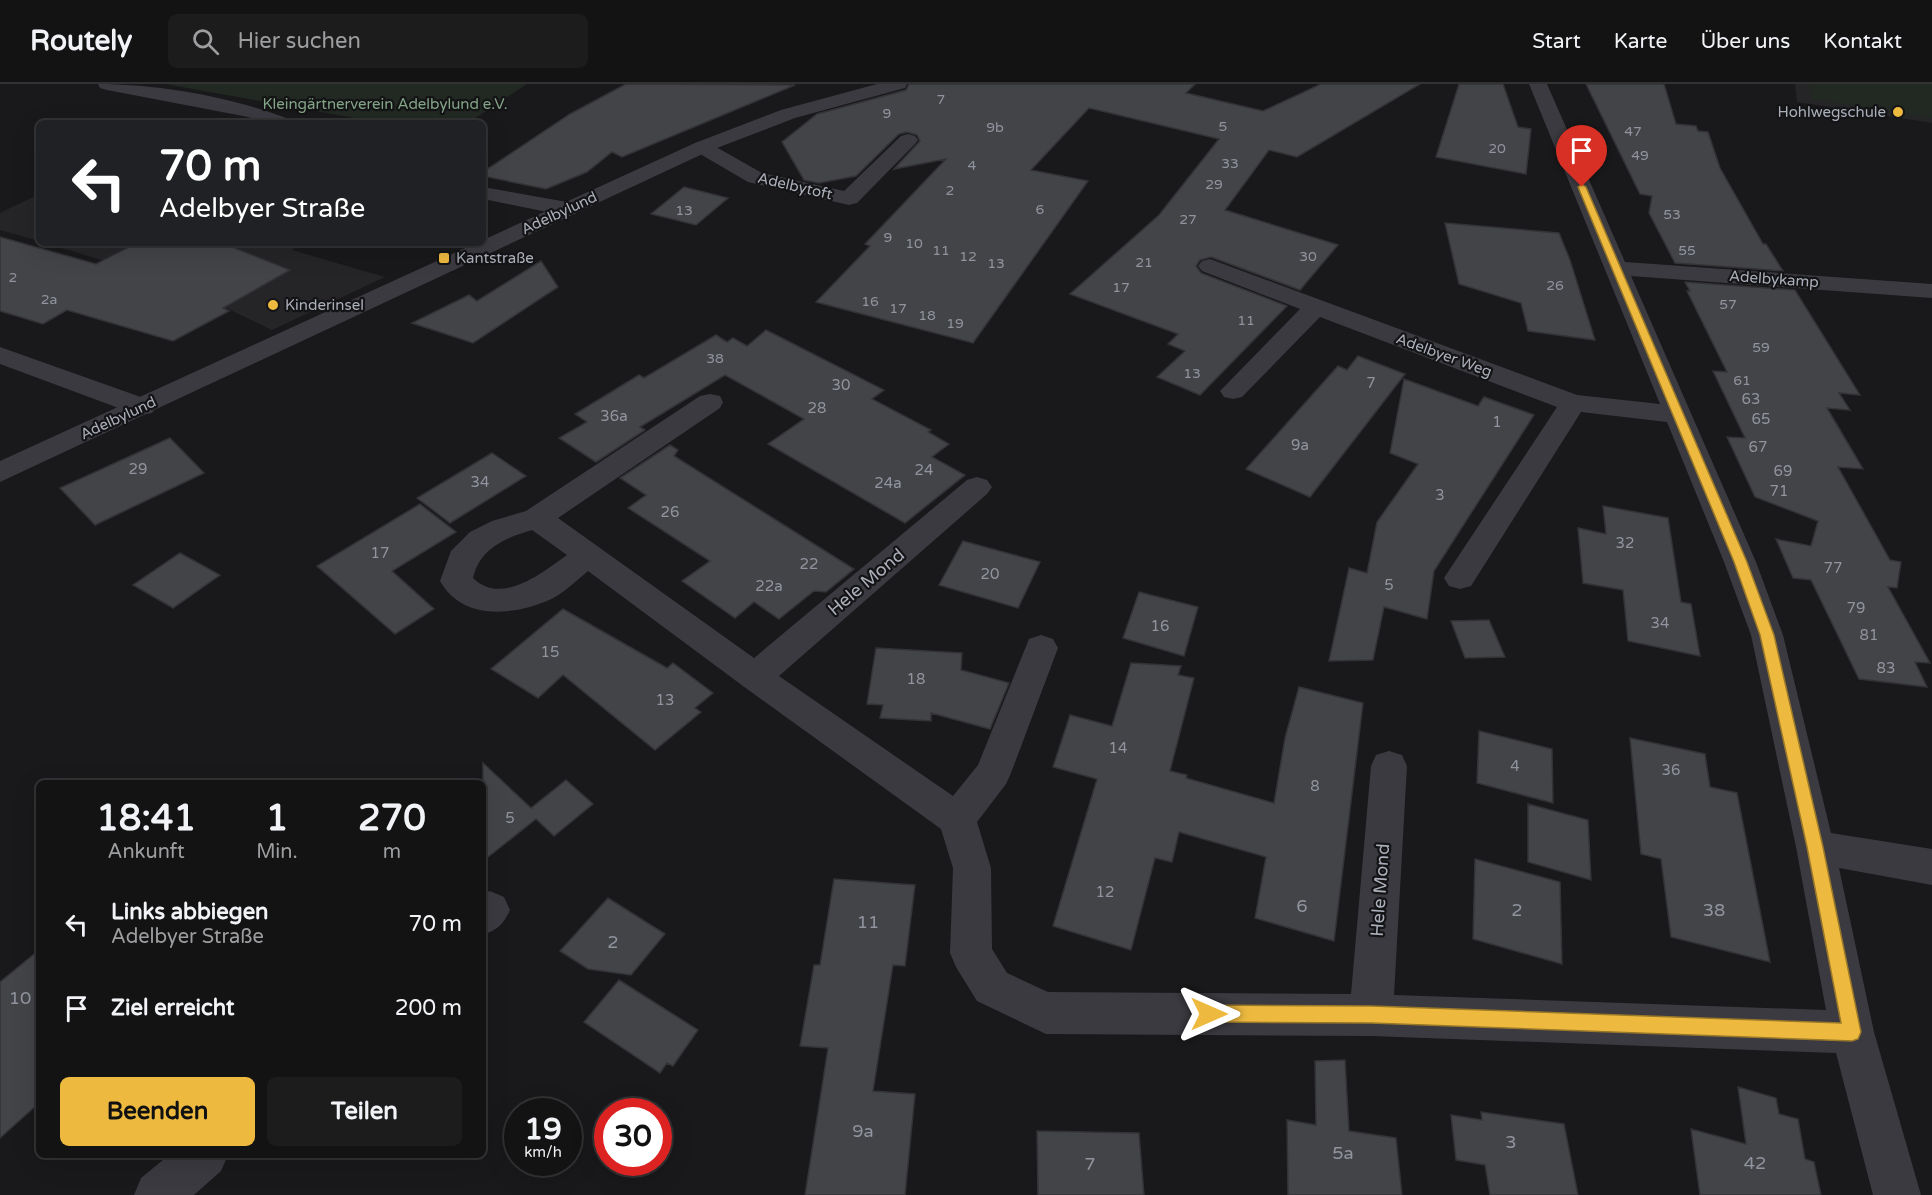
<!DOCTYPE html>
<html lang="de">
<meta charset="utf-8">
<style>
:root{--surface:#131314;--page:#1c1c1d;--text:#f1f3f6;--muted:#9d9ea0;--line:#323234;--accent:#edb93f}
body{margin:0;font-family:"Varela Round",sans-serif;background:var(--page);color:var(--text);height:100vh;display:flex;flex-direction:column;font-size:22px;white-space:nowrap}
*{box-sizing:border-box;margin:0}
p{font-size:20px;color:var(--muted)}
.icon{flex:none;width:33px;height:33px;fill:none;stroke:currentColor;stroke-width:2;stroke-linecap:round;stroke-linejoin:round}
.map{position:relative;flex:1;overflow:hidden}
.details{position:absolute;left:36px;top:696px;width:450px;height:378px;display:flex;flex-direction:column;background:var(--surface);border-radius:9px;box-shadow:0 6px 24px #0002,0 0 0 2px var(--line)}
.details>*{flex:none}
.guide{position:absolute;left:36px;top:36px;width:450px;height:126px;border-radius:9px;box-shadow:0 6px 24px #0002,0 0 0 2px var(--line);background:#202124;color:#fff;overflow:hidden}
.speed{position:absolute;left:504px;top:1014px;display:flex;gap:12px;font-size:30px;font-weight:700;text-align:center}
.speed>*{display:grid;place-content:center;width:78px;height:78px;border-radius:50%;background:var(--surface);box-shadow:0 6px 24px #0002,0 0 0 2px var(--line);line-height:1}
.speed small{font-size:15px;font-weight:400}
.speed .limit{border:9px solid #d22;background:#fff;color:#111}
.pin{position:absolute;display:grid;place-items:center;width:51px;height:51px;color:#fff;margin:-62px -26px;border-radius:50% 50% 50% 0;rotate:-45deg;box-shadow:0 0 6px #0007}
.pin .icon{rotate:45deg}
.me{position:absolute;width:66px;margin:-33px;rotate:90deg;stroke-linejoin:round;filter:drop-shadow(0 0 4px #0008)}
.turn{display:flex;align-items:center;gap:21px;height:126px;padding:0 24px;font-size:27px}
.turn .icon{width:78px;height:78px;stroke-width:2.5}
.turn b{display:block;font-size:42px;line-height:51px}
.eta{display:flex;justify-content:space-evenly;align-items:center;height:102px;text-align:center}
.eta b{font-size:36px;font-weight:800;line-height:42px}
.cta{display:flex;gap:12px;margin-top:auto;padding:12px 24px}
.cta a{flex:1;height:69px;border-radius:9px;background:var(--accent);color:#111;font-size:24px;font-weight:800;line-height:69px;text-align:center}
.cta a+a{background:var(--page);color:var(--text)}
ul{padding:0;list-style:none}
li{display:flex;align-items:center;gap:18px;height:84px;padding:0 24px}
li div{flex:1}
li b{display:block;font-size:22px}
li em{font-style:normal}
header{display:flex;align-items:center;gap:36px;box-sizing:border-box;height:84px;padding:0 30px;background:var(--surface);border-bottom:2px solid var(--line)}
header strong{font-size:28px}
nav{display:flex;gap:33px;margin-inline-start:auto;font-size:21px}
.search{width:420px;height:54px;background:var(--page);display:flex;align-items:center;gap:15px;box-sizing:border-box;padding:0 21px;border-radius:9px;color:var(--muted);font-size:22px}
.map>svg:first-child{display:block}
.built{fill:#252528}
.green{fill:#212922}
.building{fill:#434448;stroke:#333337;stroke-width:1.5}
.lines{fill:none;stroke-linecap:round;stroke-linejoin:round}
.minor{fill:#3a3a40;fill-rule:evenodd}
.tertiary{fill:#3a3a40;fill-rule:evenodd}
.route{fill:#edb93f;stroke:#9a7829;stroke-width:1.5}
.poi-dot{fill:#edb93f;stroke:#141416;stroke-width:2}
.labels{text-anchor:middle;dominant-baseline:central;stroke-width:4.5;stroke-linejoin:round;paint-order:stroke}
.far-number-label{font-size:14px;fill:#91949e}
.far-park-label{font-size:15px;fill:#83a487;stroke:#141416}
.far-poi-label{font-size:15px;fill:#abafba;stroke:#141416;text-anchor:start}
.far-street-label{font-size:15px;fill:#abafba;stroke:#141416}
.number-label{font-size:15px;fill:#91949e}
.street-label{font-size:18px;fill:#abafba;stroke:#141416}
.near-number-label{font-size:18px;fill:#91949e}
</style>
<header>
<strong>Routely</strong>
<div class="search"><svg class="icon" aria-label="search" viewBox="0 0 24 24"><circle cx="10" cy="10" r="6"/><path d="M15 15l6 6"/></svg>Hier suchen</div>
<nav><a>Start</a><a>Karte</a><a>Über uns</a><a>Kontakt</a></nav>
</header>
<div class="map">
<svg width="1932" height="1111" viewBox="0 0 1932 1111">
<rect width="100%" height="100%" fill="#19191b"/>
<!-- built -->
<path class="built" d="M 1795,0 L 1932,0 L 1932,39 L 1797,18 Z
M 39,110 L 39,157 L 0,146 L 0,129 Z
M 45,159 L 302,159 L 292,166 L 385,193 L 272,246 L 165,195 Z"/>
<!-- green -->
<path class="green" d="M 165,0 L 527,0 L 468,39 L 383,39 Z
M 1809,0 L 1932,0 L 1932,34 L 1812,15 Z"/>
<!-- building -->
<path class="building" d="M 626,0 L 795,1 L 622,73 L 612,68 L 587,88 L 546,105 L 483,92 L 483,88 L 570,30 Z
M 909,0 L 1195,0 L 1186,9 L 1263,27 L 1321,0 L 1420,0 L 1297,73 L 1269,66 L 1225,126 L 1338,161 L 1300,206 L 1211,173 L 1200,176 L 1196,182 L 1201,189 L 1287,222 L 1200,311 L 1157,293 L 1185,267 L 1168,260 L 1178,250 L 1070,210 L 1159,131 L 1219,55 L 1089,24 L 1031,86 L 1088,97 L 973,259 L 816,218 L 870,162 L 865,160 L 946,75 L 894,85 L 920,57 L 917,51 L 907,48 L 899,50 L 856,92 L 819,99 L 804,96 L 782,58 L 817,30 L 906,6 Z
M 1459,0 L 1503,0 L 1518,43 L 1531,45 L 1526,90 L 1436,73 Z
M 1586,0 L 1664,0 L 1676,40 L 1696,42 L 1698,47 L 1708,48 L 1720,84 L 1763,160 L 1766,160 L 1783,187 L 1675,179 L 1649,129 L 1652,112 L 1640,110 Z
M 684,103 L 728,114 L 696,141 L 651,130 Z
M 1445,139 L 1559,149 L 1570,176 L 1595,256 L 1528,247 L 1521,219 L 1459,200 Z
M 0,153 L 96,180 L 137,159 L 222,159 L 290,186 L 223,224 L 229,227 L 173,257 L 67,226 L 43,240 L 0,227 Z
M 541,177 L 558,203 L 473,259 L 412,239 L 469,211 L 477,217 Z
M 1685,198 L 1795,206 L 1860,311 L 1839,309 L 1850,326 L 1827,324 L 1863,385 L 1838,383 L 1890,476 L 1901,478 L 1897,504 L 1888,503 L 1930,579 L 1915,578 L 1927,603 L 1859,595 L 1811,496 L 1793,494 L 1776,455 L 1811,462 L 1818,437 L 1755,413 L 1727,353 L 1745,354 L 1713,287 L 1727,288 L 1687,207 L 1690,207 Z
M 766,246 L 884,306 L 872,315 L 931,346 L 928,348 L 949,360 L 932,373 L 965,391 L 905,439 L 768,360 L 804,335 L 725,291 L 640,343 L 645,346 L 596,378 L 559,354 L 587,338 L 575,330 L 639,291 L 644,294 L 716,251 L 727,258 L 733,254 L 747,262 Z
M 1358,272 L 1405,290 L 1310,413 L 1246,385 L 1338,282 L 1347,286 Z
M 1404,295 L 1478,322 L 1484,313 L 1534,331 L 1434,487 L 1427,535 L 1384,523 L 1373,576 L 1329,577 L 1349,484 L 1367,489 L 1377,438 L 1418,380 L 1390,369 Z
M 170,354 L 204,389 L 95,441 L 60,404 Z
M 670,361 L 678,366 L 674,372 L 854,485 L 826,508 L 814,507 L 779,535 L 754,518 L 735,534 L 682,497 L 710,477 L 628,424 L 646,411 L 620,394 Z
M 492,369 L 526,392 L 450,439 L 417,414 Z
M 420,420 L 456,448 L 392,487 L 434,525 L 395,550 L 317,482 Z
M 1603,422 L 1668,434 L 1681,518 L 1691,520 L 1700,572 L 1628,557 L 1623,506 L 1583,499 L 1578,444 L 1606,450 Z
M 963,457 L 1040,478 L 1018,524 L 939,501 Z
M 180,469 L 220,491 L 173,524 L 133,501 Z
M 1139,508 L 1198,523 L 1184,572 L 1123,554 Z
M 563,525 L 667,584 L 673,579 L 713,609 L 695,624 L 701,628 L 655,666 L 563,591 L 538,614 L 491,585 Z
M 1489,536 L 1505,573 L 1465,574 L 1451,537 Z
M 876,564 L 962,569 L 961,586 L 1009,599 L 990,645 L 931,629 L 931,637 L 880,634 L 883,621 L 867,620 Z
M 1131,579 L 1181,582 L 1178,591 L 1194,594 L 1170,687 L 1187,691 L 1186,694 L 1274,719 L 1285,654 L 1299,603 L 1363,619 L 1334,857 L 1255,834 L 1266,773 L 1179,748 L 1172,778 L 1155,774 L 1131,866 L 1053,842 L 1097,695 L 1053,683 L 1070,631 L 1112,642 Z
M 1479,647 L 1552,665 L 1553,719 L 1477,699 Z
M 1630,654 L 1705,670 L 1710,703 L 1737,709 L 1770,878 L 1671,853 L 1661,775 L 1641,770 Z
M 483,679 L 531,724 L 566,696 L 593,720 L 554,752 L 536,735 L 483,777 Z
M 1528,720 L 1588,736 L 1591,796 L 1528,778 Z
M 1475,775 L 1560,798 L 1562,880 L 1473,855 Z
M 834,795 L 915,801 L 905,882 L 893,881 L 873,1007 L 915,1010 L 905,1111 L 805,1111 L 828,964 L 800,962 L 814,881 L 820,881 Z
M 608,814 L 665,850 L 631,891 L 588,885 L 560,867 Z
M 39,866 L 39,1019 L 0,1054 L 0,898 Z
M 619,896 L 698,946 L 673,982 L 667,979 L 660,989 L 584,938 Z
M 1345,976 L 1349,1047 L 1396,1054 L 1402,1111 L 1288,1111 L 1287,1036 L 1316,1041 L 1315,977 Z
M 1738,1003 L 1776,1014 L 1779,1030 L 1798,1035 L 1805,1075 L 1814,1078 L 1821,1111 L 1700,1111 L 1691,1045 L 1746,1060 Z
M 1481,1028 L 1564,1040 L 1578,1111 L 1490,1111 L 1485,1081 L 1456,1076 L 1451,1031 L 1482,1036 Z
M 1037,1047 L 1139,1049 L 1144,1111 L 1038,1111 Z"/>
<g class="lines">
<!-- minor -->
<path class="minor" d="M 98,0 C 158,0 232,13 289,35 L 292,39 L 264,39 L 248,33 L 107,6 L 100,4 Z
M 1529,0 L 1547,0 L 1625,178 L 1932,200 L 1932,214 L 1631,192 L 1756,478 L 1783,551 L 1831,749 L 1932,765 L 1932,801 L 1839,784 L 1874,948 L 1921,1111 L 1873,1111 L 1836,969 L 1371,952 L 1046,950 L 977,917 L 956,883 L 950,869 L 953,784 L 941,745 L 743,602 L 588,487 C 576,497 562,511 547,517 C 510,532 462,536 440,497 L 451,467 L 470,448 L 492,437 L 526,427 L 700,312 L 710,310 L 720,312 L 723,318 L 720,324 L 558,434 L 754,574 L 967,396 L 977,393 L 987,396 L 992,403 L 987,410 L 779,592 L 953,712 L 978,681 L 1029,555 L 1041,551 L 1053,555 L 1058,564 L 1011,689 L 1006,700 L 977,738 L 991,784 L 992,865 L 1007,889 L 1048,908 L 1351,910 L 1371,682 L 1376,671 L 1389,667 L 1402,671 L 1407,682 L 1394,911 L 1826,926 L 1796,763 L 1751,551 L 1724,478 L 1667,338 L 1581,328 L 1471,502 L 1460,505 L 1449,502 L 1444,494 L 1557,323 L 1320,233 L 1242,313 L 1233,315 L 1224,313 L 1220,307 L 1300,225 L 1202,187 L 1198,182 L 1202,177 L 1210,175 L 1577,311 L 1660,320 ZM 532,446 L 567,471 C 542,489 501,522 473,494 C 480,464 505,454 532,446 Z
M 908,50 L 915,52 L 918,56 L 915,60 L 857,119 L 849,121 L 748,98 L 695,67 L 692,63 L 695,59 L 709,59 L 762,89 L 844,107 L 901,52 Z
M 483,103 L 567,118 L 575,120 L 578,125 L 575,130 L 567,132 L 483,115 Z
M 0,263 L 152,317 L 156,323 L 152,329 L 142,331 L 132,329 L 0,280 Z
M 490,807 L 504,813 L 510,826 C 503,841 498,845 483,851 L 483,810 Z
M 169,1071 L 228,1071 L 221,1087 L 194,1111 L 134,1111 L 141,1094 Z"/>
<!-- tertiary -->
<path class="tertiary" d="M 877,0 L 907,0 L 905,4 L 795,34 L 709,67 L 0,398 L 0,377 L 476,159 L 483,159 L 483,156 L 695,59 L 781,26 Z"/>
</g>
<!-- route -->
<path class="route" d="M 1582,100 L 1586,103 L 1747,478 L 1774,551 L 1823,763 L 1861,948 L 1858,955 L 1852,957 L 1371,939 L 1209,938 L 1202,936 L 1200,930 L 1202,924 L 1209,921 L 1371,922 L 1841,939 L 1807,763 L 1760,551 L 1734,478 L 1578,103 Z"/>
<!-- markers -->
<g class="poi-dot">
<circle cx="1898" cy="28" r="6"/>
<rect x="438" y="168" width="12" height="12" rx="3"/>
<circle cx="273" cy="221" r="6"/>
</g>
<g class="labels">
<!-- far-number labels -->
<g class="far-number-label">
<text x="941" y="15">7</text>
<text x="887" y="29">9</text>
<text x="1223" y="42">5</text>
<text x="995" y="43">9b</text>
<text x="1633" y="47">47</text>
<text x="1497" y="64">20</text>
<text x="1640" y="71">49</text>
<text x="1230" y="79">33</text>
<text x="972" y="81">4</text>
<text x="1214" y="100">29</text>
<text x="950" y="106">2</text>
<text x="1040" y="125">6</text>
<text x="684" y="126">13</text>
<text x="1672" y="130">53</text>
<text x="1188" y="135">27</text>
<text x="888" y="153">9</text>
<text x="914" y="159">10</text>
<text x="941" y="166">11</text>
<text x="1687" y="166">55</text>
<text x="968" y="172">12</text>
<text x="1308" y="172">30</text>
<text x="1144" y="178">21</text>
<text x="996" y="179">13</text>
<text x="13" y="193">2</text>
<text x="1555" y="201">26</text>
<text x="1121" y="203">17</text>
<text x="49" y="215">2a</text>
<text x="870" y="217">16</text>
<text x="1728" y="220">57</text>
<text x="898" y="224">17</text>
<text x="927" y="231">18</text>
<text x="1246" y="236">11</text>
<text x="955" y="239">19</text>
<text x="1761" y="263">59</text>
<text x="715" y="274">38</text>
<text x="1192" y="289">13</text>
<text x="1742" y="296">61</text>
</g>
<!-- far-park labels -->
<g class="far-park-label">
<text x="385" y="20">Kleingärtnerverein Adelbylund e.V.</text>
</g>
<!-- far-poi labels -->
<g class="far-poi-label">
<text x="1886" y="28" text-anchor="end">Hohlwegschule</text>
<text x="456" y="174">Kantstraße</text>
<text x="285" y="221">Kinderinsel</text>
</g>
<!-- far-street labels -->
<g class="far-street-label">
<text transform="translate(795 102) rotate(13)">Adelbytoft</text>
<text transform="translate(559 129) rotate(-25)">Adelbylund</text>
<text transform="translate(1774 195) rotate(4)">Adelbykamp</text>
<text transform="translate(1444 271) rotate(20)">Adelbyer Weg</text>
<text transform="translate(118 334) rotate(-25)">Adelbylund</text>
</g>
<!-- number labels -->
<g class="number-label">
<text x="1371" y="299">7</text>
<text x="841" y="301">30</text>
<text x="1751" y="315">63</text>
<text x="817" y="324">28</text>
<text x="614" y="332">36a</text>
<text x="1761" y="335">65</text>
<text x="1497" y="338">1</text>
<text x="1300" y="361">9a</text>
<text x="1758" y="363">67</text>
<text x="138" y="385">29</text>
<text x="924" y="386">24</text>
<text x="1783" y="387">69</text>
<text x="480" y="398">34</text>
<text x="888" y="399">24a</text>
<text x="1779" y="407">71</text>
<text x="1440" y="411">3</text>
<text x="670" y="428">26</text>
<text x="1625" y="459">32</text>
<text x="380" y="469">17</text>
<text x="809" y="480">22</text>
<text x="1833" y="484">77</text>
<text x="990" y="490">20</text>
<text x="1389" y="501">5</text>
<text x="769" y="502">22a</text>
<text x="1856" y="524">79</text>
<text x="1660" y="539">34</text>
<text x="1160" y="542">16</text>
<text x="1869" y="551">81</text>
<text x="550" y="568">15</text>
<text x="1886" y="584">83</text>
<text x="916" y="595">18</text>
<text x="665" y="616">13</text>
<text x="1118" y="664">14</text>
<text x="1515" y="682">4</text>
<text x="1671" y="686">36</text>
<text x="1315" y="702">8</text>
<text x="510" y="734">5</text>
<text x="1105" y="808">12</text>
</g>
<!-- street labels -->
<g class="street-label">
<text transform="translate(866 498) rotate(-40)">Hele Mond</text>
<text transform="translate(1380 806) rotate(-86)">Hele Mond</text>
</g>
<!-- near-number labels -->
<g class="near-number-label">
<text x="1302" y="822">6</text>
<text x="1517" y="826">2</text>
<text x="1714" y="826">38</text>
<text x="868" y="838">11</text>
<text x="613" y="858">2</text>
<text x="20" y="914">10</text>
<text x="863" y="1047">9a</text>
<text x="1511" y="1058">3</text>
<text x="1343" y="1069">5a</text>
<text x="1755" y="1079">42</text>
<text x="1090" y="1080">7</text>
</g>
</g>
</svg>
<div class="speed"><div>19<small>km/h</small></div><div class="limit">30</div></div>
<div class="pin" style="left:1582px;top:103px;background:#d93025"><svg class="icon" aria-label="arrive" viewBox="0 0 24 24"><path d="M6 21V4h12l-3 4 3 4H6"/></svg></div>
<svg class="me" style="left:1209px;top:930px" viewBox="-20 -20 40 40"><path d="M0-17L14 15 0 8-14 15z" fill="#edb93f" stroke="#fff" stroke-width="4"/></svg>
<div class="guide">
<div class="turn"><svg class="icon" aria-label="left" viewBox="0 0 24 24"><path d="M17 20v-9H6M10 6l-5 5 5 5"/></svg><div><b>70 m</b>Adelbyer Straße</div></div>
</div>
<section class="details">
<div class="eta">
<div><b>18:41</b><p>Ankunft</p></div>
<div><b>1</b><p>Min.</p></div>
<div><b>270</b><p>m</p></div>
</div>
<ul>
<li><svg class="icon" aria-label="left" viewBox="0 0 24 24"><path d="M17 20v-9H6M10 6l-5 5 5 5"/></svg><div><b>Links abbiegen</b><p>Adelbyer Straße</p></div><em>70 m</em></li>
<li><svg class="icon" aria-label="arrive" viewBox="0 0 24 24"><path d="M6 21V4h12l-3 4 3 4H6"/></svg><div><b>Ziel erreicht</b></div><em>200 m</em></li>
</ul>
<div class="cta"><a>Beenden</a><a>Teilen</a></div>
</section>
</div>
